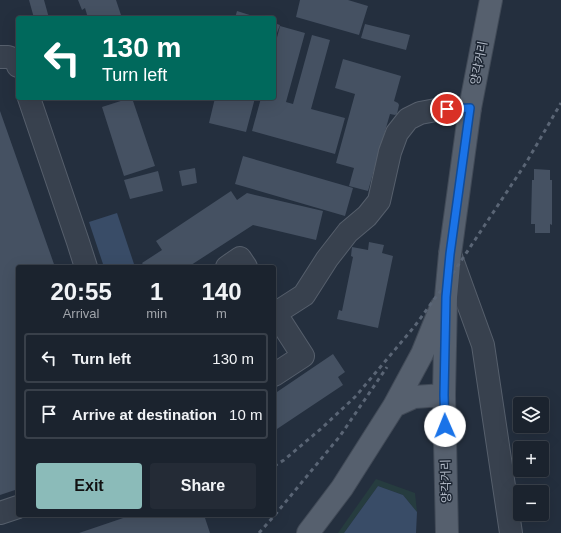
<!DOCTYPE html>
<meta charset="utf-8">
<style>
:root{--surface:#1b232e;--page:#242b36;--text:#f1f3f6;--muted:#a0a4aa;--line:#39404a;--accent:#8bbbb9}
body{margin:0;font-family:Helvetica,"Noto Sans KR",sans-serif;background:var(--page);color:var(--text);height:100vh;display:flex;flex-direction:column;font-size:15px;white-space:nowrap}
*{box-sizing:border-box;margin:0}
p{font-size:13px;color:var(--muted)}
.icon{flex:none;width:22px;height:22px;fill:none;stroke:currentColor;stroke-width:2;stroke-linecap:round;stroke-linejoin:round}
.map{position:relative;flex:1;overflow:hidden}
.side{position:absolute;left:16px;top:265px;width:260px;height:252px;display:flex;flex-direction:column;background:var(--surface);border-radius:4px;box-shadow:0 4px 16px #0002,0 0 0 1px var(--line)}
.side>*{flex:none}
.top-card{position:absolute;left:16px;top:16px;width:260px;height:84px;border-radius:4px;box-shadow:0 4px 16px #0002,0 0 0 1px var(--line);background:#00695c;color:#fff;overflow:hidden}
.controls{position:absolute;left:513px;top:397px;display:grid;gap:8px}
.controls a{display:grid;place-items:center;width:36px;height:36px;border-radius:4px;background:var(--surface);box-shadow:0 4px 16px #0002,0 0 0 1px var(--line);font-size:20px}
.pin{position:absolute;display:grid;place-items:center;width:34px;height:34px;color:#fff;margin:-17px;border:2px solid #fff;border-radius:50%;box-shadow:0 1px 4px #0007}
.me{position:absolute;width:44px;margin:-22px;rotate:359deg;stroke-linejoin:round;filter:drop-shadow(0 0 3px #0008)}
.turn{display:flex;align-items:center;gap:14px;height:84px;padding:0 20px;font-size:18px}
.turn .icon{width:52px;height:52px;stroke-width:2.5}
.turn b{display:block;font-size:28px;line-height:34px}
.eta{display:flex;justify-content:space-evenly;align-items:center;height:68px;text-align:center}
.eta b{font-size:24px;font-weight:800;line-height:28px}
.primary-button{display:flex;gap:8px;margin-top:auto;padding:8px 20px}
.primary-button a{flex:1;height:46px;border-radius:4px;background:var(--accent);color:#111;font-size:16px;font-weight:800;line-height:46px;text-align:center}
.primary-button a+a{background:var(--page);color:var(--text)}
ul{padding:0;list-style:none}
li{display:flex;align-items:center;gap:12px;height:50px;margin:0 8px 6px;padding:0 12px;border:2px solid var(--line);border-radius:4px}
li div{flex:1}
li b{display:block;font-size:15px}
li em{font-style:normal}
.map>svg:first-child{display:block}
.green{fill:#263c3f}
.water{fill:#394c67}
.building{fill:#455162}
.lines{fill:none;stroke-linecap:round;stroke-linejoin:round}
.minor-casing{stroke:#565f6c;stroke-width:24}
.major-casing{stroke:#414a57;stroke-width:24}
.minor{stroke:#38414e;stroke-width:22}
.major{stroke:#56606e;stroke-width:22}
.rail{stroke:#5a6575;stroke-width:3;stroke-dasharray:4 4;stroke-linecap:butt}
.route-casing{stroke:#114b97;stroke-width:10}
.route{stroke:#1a73e8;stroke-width:7}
.labels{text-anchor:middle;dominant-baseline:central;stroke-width:3;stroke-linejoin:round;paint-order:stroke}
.street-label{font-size:12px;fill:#b4bcc9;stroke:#1d2633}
</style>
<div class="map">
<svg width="561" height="533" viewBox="0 0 561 533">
<rect width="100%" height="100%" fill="#242f3e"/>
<!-- green -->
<path class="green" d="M 376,479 L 415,493 L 417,512 L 403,495 L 378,486 L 344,533 L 338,533 Z"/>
<!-- water -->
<path class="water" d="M 117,213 L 135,267 L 104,267 L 89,222 Z
M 378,486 L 403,495 L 417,512 L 416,533 L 344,533 Z"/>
<!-- building -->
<path class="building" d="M 29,0 L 44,0 L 49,18 L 34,18 Z
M 78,0 L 116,0 L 122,18 L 88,18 L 85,8 L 82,10 Z
M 300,0 L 348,0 L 368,6 L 359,35 L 296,17 Z
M 237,11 L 259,18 L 235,18 Z
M 274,23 L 280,25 L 274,41 Z
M 365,24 L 410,35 L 406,50 L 361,38 Z
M 280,26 L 305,33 L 286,102 L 293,104 L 312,35 L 330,40 L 311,109 L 345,118 L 335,154 L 252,131 L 261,98 L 274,98 L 274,49 Z
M 343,59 L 401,76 L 394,101 L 398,103 L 399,105 L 397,114 L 395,115 L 390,114 L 368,191 L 349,186 L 354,168 L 336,163 L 355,94 L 335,88 Z
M 130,98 L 132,98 L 155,166 L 124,176 L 102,107 Z
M 215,98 L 255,98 L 246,132 L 209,123 Z
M 0,111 L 55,267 L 18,267 L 18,489 L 0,495 Z
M 243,156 L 353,188 L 345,216 L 235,184 Z
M 195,168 L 197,183 L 182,186 L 179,171 Z
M 534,169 L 550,170 L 550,180 L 552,180 L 552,225 L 550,224 L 550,233 L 535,233 L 535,224 L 531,224 L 532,180 L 534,180 Z
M 158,171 L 163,191 L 130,199 L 124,180 Z
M 231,191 L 237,200 L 247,193 L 323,211 L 316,240 L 253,225 L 188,267 L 145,267 L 142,263 L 162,250 L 156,241 Z
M 369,242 L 384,245 L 382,253 L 393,256 L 378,328 L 337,319 L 339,310 L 342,311 L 353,257 L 351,256 L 352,247 L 368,250 Z
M 333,354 L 345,372 L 338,377 L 343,385 L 274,431 L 274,394 Z
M 132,515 L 204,515 L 210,533 L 79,533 Z"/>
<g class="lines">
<defs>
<path id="minor" d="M 0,57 L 8,57 L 16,60 L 18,66
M 29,98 L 78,242 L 86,267
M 450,254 L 483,345 L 511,533
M 227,267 L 240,258 L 246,267
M 274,311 L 303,356 L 274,375
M 276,313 L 304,295 L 327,259 L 348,232 L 367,216 L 379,201 L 390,152 L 397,133 L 408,119 L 420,113 L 436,110 L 470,108
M 0,513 L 18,507"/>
<path id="major" d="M 394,406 L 414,397 L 444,395
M 308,533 L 342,488 L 394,406 L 422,354 L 441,307
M 447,533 L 444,395 L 446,297 L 450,254 L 470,108 L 491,0"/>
</defs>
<!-- minor casing -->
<use href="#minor" class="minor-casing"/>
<!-- major casing -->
<use href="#major" class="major-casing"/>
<!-- minor -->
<use href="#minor" class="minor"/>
<!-- major -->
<use href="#major" class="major"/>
<!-- rail -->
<path class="rail" d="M 274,466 L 284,460 L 323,427 L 356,396 L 414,327 L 447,282 L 526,163 L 561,103
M 259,533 L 274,516 L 340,436 L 387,367"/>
</g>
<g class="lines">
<defs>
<path id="route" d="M 445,426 L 444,395 L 446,297 L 450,254 L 470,108 L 447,109"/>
</defs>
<!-- route casing -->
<use href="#route" class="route-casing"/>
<!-- route -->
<use href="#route" class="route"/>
</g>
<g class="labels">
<!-- street labels -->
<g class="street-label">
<text transform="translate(479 63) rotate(-79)">양각거리</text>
<text transform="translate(446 481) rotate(-91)">양각거리</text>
</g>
</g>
</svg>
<div class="controls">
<a><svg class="icon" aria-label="layers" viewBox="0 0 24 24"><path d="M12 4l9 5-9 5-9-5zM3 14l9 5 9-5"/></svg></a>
<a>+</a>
<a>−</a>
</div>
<div class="pin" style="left:447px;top:109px;background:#d93025"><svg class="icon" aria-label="arrive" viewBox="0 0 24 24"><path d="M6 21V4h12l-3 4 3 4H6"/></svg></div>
<svg class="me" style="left:445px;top:426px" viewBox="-20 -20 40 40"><circle r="19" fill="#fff"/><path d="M0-13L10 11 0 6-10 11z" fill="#1a73e8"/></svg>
<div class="top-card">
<div class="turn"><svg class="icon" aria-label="left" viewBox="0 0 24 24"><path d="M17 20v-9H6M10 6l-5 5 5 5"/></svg><div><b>130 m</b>Turn left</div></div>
</div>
<section class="side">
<div class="eta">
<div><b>20:55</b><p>Arrival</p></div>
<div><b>1</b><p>min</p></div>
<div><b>140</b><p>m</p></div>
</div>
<ul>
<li><svg class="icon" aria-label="left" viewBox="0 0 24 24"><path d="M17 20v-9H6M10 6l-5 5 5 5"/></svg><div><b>Turn left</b></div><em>130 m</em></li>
<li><svg class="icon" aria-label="arrive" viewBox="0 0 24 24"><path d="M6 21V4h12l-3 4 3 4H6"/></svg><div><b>Arrive at destination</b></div><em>10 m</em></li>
</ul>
<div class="primary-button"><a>Exit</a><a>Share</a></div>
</section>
</div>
